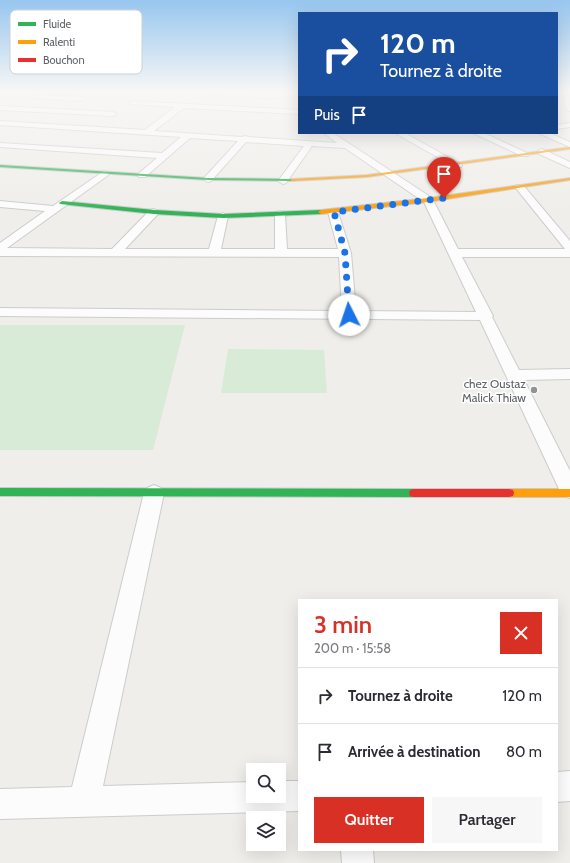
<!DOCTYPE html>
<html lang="fr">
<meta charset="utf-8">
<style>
:root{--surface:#fff;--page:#f7f7f7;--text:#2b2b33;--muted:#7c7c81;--line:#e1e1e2;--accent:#d93025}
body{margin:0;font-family:Cabin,sans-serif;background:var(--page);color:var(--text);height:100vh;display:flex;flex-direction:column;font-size:15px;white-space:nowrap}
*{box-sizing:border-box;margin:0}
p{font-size:13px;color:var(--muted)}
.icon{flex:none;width:22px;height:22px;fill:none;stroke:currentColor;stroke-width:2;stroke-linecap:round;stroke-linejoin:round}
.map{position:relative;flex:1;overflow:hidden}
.sheet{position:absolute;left:298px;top:599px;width:260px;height:252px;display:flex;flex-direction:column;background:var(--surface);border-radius:0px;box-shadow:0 4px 16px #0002}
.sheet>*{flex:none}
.hud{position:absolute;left:298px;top:12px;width:260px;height:122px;border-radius:0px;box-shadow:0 4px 16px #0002;background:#1a4fa0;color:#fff;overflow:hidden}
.controls{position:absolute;left:246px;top:763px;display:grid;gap:8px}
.controls a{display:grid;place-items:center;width:40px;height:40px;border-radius:0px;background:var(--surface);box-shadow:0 4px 16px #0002;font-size:20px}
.pin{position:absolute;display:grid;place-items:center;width:34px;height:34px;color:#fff;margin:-41px -17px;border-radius:50% 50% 50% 0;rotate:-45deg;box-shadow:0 0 4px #0007}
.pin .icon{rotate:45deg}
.me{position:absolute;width:44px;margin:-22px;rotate:356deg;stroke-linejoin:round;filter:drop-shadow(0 0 3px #0008)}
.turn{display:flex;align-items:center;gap:14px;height:84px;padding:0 16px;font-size:18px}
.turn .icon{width:52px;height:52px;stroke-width:2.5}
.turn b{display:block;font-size:28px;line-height:34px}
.then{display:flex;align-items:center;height:38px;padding:0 16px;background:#0003;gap:8px;font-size:15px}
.round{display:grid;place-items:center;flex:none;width:42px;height:42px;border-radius:0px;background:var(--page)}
.head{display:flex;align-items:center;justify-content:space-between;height:68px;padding:0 16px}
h1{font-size:24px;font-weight:600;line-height:30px;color:var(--accent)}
.action{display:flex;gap:8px;margin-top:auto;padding:8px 16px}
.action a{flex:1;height:46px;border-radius:0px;background:var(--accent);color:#fff;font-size:16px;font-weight:600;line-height:46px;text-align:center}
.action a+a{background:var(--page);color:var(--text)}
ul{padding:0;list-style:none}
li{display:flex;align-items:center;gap:12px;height:56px;padding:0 16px;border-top:1px solid var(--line)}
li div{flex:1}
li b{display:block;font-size:15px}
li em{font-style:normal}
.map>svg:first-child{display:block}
.green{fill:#d8ebd6}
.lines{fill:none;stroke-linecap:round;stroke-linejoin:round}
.street-casing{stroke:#cbcccc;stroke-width:2}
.fast-casing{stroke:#cacacb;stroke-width:2}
.slow-casing{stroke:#cacacb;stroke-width:2}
.jam-casing{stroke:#cacacb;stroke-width:2}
.street{fill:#fdfcfc;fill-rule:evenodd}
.fast{fill:#30b455;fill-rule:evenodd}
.slow{fill:#ff9f0a;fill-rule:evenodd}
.jam{fill:#e5322d;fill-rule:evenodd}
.route{stroke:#1a73e8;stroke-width:7;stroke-dasharray:0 12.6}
.poi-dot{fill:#919496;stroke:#fff;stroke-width:1.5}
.labels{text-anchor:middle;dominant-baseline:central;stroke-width:3;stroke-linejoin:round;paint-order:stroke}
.poi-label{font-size:12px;fill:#5f6368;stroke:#fff;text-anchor:end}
.key{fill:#fff;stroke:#cfd0d2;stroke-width:1}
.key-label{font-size:11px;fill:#5f6368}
</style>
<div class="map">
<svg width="570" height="863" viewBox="0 0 570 863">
<rect width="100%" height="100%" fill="#efeeea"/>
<!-- green -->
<path class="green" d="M 0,325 L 185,325 L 153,450 L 0,450 Z
M 228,349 L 324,350 L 327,393 L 221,393 Z"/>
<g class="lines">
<defs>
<path id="street" d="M 187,91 L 230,91 L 272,94 L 299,91 L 299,95 L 272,98 L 190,93 Z
M 563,91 L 569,91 L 570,111 L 566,109 Z
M 35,95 L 82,97 L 85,99 L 82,101 L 33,98 L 32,97 Z
M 132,101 L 299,110 L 298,114 L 184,108 L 154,131 L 242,137 L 245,136 L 248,137 L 337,143 L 324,133 L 333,133 L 432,198 L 458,249 L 565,249 L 515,187 L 517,185 L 523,185 L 570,241 L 570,257 L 462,257 L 493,316 L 492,317 L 519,370 L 570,369 L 570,379 L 524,380 L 570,471 L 570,498 L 563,496 L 560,491 L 480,320 L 0,316 L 0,308 L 342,311 L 339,257 L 0,256 L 0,243 L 45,211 L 0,207 L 0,201 L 53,206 L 104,171 L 107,172 L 109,174 L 107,176 L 7,248 L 112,249 L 150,210 L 154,209 L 159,212 L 158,214 L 125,249 L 209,249 L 218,216 L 223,213 L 228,216 L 221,249 L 275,249 L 275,214 L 280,211 L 285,214 L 287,249 L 338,249 L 328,212 L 333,209 L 338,212 L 351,253 L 356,311 L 476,312 L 424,202 L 345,148 L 312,146 L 286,183 L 283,184 L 278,181 L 304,146 L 246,142 L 211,181 L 208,182 L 203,179 L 205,177 L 238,141 L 190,138 L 145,177 L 139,177 L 137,175 L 139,173 L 157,158 L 0,147 L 0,143 L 162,153 L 181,137 L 0,125 L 0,121 L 145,130 L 175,107 L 130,104 L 130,102 Z
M 0,106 L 113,112 L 117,114 L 113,116 L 0,110 Z
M 570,123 L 570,127 L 557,129 L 557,125 Z
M 395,133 L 405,133 L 462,165 L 461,167 L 455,167 Z
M 473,133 L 484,133 L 529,154 L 528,156 L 522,156 Z
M 538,133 L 549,133 L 570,142 L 570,147 Z
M 542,149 L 570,162 L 570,168 L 539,154 L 538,152 L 539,150 Z
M 154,485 L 161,488 L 164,493 L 103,786 L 253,782 L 253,796 L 279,796 L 279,781 L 299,781 L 299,811 L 0,819 L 0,789 L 72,787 L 144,493 L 147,488 Z
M 570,771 L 570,801 L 557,802 L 557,772 Z
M 341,850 L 373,850 L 374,863 L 342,863 Z"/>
<path id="fast" d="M 0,165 L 208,178 L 292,179 L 294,180 L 292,181 L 208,180 L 0,167 Z
M 62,201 L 154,210 L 223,214 L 321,210 L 324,212 L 321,214 L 223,218 L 154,214 L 60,204 L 59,203 Z
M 0,488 L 414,489 L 418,490 L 419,493 L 418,496 L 414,497 L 0,496 Z"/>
<path id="slow" d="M 570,147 L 570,149 L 367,177 L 292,181 L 290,180 L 292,179 L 367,175 Z
M 570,178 L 570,180 L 428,202 L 321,214 L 318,212 L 321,210 L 428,198 Z
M 509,489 L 570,489 L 570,497 L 509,497 L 505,496 L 504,493 L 505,490 Z"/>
<path id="jam" d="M 414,489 L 509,489 L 513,490 L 514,493 L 513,496 L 509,497 L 414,497 L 410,496 L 409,493 L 410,490 Z"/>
</defs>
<!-- street casing -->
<use href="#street" class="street-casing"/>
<!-- fast casing -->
<use href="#fast" class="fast-casing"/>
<!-- slow casing -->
<use href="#slow" class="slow-casing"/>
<!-- jam casing -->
<use href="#jam" class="jam-casing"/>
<!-- street -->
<use href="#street" class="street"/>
<!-- fast -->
<use href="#fast" class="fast"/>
<!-- slow -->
<use href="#slow" class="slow"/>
<!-- jam -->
<use href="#jam" class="jam"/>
</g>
<!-- sky -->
<linearGradient id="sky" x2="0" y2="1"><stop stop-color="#97c6ef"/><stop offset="0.43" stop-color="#f8f7f6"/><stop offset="1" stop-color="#f8f7f6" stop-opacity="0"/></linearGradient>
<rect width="570" height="212" fill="url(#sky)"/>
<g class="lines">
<!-- route -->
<path class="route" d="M 349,315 L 345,253 L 334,212 L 444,198"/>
</g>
<!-- markers -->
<circle class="poi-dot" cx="534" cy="390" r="4"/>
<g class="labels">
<!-- poi labels -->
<g class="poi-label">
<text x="526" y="383">chez Oustaz<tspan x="526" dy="14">Malick Thiaw</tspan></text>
</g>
</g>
<!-- legend -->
<rect x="10" y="10" width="132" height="64" rx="6" class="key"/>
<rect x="18" y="22" width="18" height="4" fill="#30b455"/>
<rect x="18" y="40" width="18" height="4" fill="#ff9f0a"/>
<rect x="18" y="58" width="18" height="4" fill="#e5322d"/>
<g class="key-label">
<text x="43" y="28">Fluide</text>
<text x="43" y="46">Ralenti</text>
<text x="43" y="64">Bouchon</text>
</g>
</svg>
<div class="controls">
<a><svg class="icon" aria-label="search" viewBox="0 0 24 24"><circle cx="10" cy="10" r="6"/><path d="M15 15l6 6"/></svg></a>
<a><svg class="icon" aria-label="layers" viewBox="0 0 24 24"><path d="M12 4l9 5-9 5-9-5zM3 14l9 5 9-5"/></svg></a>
</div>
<div class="pin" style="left:444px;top:198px;background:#d93025"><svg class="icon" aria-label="arrive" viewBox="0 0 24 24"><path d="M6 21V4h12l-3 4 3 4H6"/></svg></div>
<svg class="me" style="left:349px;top:315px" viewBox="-20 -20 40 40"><circle r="19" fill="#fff"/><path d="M0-13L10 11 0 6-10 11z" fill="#1a73e8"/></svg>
<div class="hud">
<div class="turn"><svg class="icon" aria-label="right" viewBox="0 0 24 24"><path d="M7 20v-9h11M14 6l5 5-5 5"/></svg><div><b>120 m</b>Tournez à droite</div></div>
<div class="then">Puis<svg class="icon" aria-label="arrive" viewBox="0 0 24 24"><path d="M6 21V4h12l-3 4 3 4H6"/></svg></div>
</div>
<section class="sheet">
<div class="head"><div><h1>3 min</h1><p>200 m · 15:58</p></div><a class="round" style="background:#d93025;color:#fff"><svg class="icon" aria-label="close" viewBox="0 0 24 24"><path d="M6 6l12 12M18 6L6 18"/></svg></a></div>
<ul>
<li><svg class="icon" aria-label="right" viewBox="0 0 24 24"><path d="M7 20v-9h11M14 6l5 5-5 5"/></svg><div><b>Tournez à droite</b></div><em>120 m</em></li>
<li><svg class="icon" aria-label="arrive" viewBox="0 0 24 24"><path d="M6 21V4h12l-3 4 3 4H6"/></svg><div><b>Arrivée à destination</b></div><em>80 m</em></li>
</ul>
<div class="action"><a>Quitter</a><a>Partager</a></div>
</section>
</div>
